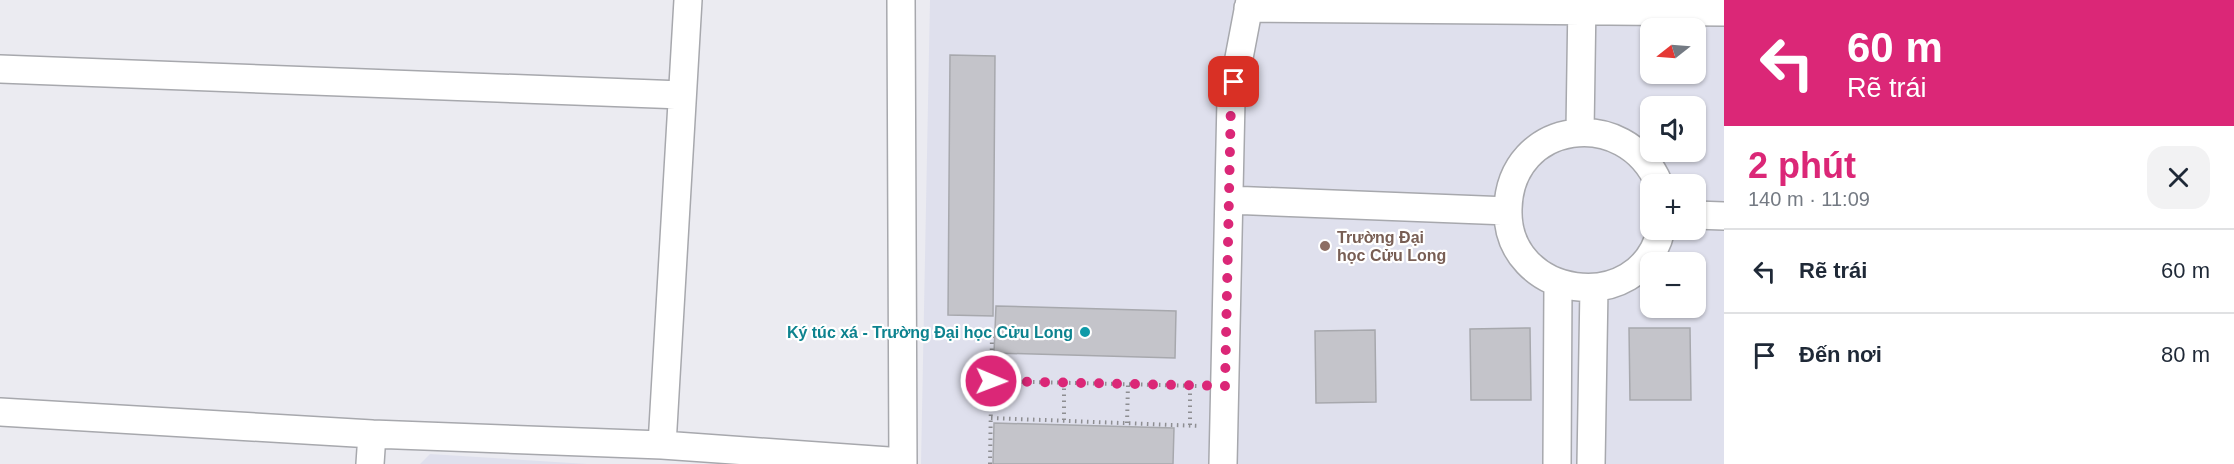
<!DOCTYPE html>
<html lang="vi">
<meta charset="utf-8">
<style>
:root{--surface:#fff;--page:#f2f2f3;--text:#1f2937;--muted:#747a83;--line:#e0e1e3;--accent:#db2777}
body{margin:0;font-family:Arial,sans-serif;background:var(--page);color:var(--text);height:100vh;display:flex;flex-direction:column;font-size:22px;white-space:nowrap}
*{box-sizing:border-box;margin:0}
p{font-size:20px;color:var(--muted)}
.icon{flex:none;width:33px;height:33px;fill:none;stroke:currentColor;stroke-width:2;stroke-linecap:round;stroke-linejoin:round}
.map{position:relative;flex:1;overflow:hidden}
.drawer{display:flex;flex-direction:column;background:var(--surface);width:510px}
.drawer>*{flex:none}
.hud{background:#db2777;color:#fff;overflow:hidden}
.needle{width:39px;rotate:253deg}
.controls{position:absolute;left:1640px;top:18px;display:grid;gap:12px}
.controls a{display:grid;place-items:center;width:66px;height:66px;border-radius:12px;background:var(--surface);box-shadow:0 2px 4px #0004;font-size:30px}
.pin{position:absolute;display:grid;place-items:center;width:51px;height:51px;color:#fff;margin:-26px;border-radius:12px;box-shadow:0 3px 9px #0006}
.me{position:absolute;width:66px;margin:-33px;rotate:91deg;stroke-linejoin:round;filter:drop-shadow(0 0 4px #0008)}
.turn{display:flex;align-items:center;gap:21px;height:126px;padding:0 24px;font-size:27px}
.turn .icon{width:78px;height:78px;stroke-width:2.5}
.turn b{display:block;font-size:42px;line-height:51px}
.round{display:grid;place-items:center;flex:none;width:63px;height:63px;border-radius:18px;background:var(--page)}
.summary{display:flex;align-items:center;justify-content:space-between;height:102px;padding:0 24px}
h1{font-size:36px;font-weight:700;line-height:45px;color:var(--accent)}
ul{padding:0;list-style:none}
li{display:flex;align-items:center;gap:18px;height:84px;padding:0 24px;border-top:2px solid var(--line)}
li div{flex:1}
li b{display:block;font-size:22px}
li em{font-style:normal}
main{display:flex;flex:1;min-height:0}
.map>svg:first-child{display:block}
.built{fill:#dfe0ed;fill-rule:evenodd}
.building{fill:#c4c4ca;stroke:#a7a8ad;stroke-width:1.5}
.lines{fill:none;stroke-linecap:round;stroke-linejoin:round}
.minor-casing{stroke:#a7a8ad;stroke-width:30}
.path{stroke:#8e8e92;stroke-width:4;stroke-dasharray:1.5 4.5;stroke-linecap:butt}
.minor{stroke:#fff;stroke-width:27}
.route{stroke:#db2777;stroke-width:10;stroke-dasharray:0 18}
.education-dot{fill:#8d6e63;stroke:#fff;stroke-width:2}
.culture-dot{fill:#0f9aa8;stroke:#fff;stroke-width:2}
.labels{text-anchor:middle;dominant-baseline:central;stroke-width:4.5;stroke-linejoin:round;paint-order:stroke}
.education-label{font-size:16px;font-weight:bold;fill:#785e54;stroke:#fff;text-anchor:start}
.culture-label{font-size:16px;font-weight:bold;fill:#0d838f;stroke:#fff;text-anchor:end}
</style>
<main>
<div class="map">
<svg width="1724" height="464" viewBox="0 0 1724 464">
<rect width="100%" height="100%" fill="#ebebf1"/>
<!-- built -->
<path class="built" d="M 930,0 L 1724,0 L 1724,464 L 921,464 ZM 1650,28 L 1695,28 L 1695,74 L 1650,74 ZM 1650,106 L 1695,106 L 1695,152 L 1650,152 ZM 1650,184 L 1695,184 L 1695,230 L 1650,230 ZM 1650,262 L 1695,262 L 1695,308 L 1650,308 Z
M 430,454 L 587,464 L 420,464 Z"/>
<!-- building -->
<path class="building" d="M 950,55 L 995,56 L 993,316 L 948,315 Z
M 996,306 L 1176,311 L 1175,358 L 994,353 Z
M 1530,328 L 1531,400 L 1471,400 L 1470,329 Z
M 1629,328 L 1690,328 L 1691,400 L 1630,400 Z
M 1375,330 L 1376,402 L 1316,403 L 1315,331 Z
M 994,423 L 1174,428 L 1173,464 L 993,464 Z"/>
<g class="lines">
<defs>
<path id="minor" d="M 901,0 L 903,464
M 1248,8 L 1724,12
M 0,69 L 682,95
M 1580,131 L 1582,0
M 1659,184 C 1626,105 1510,120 1508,209 C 1505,299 1640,319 1661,230
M 1229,200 L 1508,211
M 1695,215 L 1724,216
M 0,412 L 372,434 L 662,445 L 903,462
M 662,445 L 688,0
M 370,464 L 372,434
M 1223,464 L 1231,100 L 1250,0
M 1557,464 L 1558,284
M 1591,464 L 1594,288"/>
</defs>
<!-- minor casing -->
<use href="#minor" class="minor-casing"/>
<!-- path -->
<path class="path" d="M 991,381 L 1200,386
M 991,418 L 1200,426
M 1064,420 L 1064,382
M 1127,423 L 1128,384
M 1190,425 L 1190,386
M 990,464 L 992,335"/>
<!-- minor -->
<use href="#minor" class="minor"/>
</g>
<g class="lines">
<!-- route -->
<path class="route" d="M 991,381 L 1225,386 L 1231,100 L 1234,82"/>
</g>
<!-- markers -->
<circle class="education-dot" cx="1325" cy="246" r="6"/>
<circle class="culture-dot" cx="1085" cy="332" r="6"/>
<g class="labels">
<!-- education labels -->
<g class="education-label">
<text x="1337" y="237">Trường Đại<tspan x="1337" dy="18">học Cửu Long</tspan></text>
</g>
<!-- culture labels -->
<g class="culture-label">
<text x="1073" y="332">Ký túc xá - Trường Đại học Cửu Long</text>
</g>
</g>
</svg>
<div class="controls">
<a><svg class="needle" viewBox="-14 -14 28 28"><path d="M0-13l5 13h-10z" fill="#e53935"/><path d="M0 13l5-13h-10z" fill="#747a83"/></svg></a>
<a><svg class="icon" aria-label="sound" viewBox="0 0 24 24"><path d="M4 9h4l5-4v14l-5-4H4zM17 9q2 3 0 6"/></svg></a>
<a>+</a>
<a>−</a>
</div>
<div class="pin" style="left:1234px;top:82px;background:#d93025"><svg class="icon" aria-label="arrive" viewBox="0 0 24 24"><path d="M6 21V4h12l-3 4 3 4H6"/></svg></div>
<svg class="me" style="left:991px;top:381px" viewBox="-20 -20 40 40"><circle r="17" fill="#db2777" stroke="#fff" stroke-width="3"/><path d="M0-11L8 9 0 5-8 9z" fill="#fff"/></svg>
</div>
<section class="drawer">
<div class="hud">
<div class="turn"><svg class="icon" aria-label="left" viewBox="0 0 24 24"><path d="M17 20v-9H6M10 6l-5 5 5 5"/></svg><div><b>60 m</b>Rẽ trái</div></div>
</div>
<div class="summary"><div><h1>2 phút</h1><p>140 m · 11:09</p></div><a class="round"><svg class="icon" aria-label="close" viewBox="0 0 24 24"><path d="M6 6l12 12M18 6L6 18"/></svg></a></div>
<ul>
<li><svg class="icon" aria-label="left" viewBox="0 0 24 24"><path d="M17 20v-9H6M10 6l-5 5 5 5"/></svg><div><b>Rẽ trái</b></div><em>60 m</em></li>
<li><svg class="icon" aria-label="arrive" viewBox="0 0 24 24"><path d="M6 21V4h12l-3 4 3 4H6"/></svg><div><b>Đến nơi</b></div><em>80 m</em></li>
</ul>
</section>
</main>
